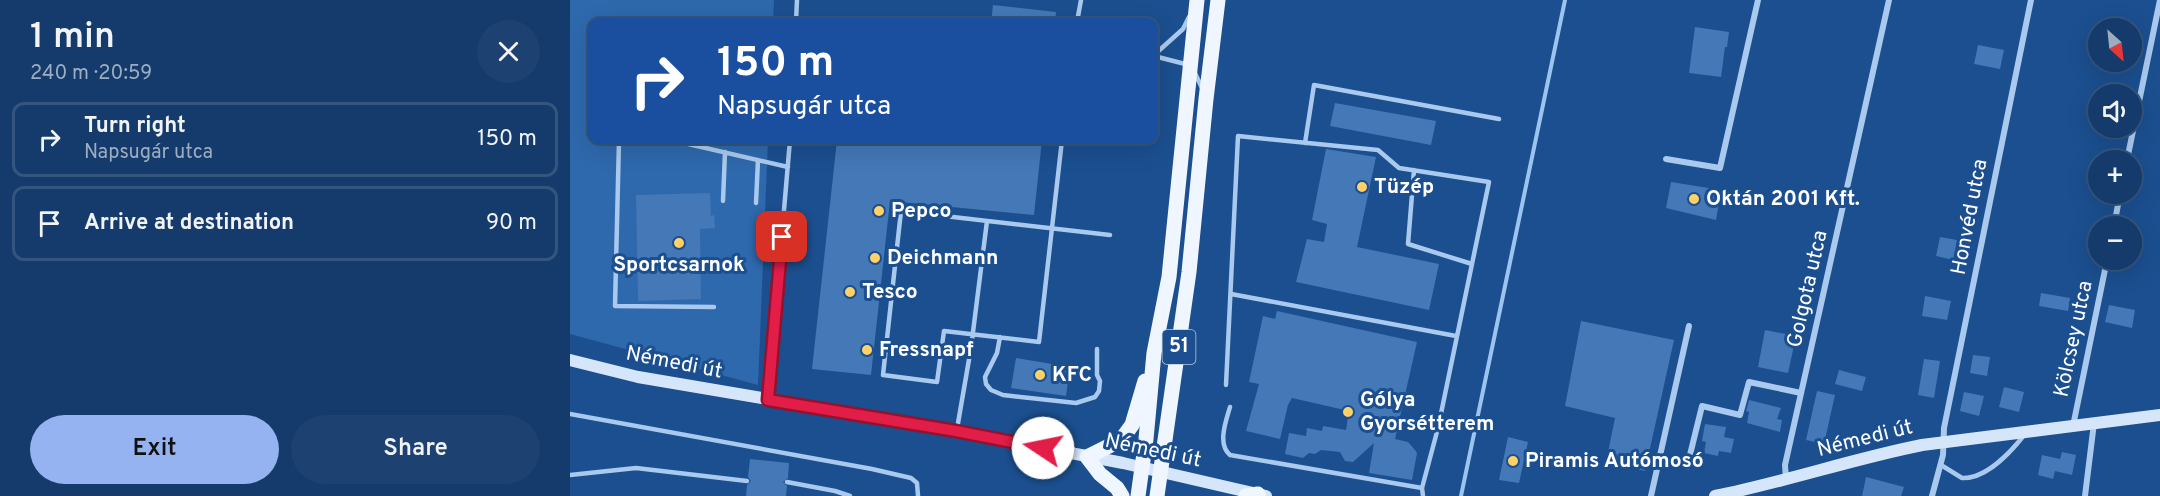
<!DOCTYPE html>
<meta charset="utf-8">
<style>
:root{--surface:#143b6b;--page:#1d4271;--text:#f1f3f6;--muted:#9dadc1;--line:#33557e;--accent:#95b2f1}
body{margin:0;font-family:Overpass,sans-serif;background:var(--page);color:var(--text);height:100vh;display:flex;flex-direction:column;font-size:22px;white-space:nowrap}
*{box-sizing:border-box;margin:0}
p{font-size:20px;color:var(--muted)}
.icon{flex:none;width:33px;height:33px;fill:none;stroke:currentColor;stroke-width:2;stroke-linecap:round;stroke-linejoin:round}
.map{position:relative;flex:1;overflow:hidden}
.sheet{display:flex;flex-direction:column;background:var(--surface);width:570px}
.sheet>*{flex:none}
.guide{position:absolute;left:18px;top:18px;width:570px;height:126px;border-radius:12px;box-shadow:0 6px 24px #0002,0 0 0 2px var(--line);background:#1a4fa0;color:#fff;overflow:hidden}
.needle{width:39px;rotate:153deg}
.buttons{position:absolute;left:1518px;top:18px;display:grid;gap:12px}
.buttons a{display:grid;place-items:center;width:54px;height:54px;border-radius:50%;background:var(--surface);box-shadow:0 6px 24px #0002,0 0 0 2px var(--line);font-size:30px}
.pin{position:absolute;display:grid;place-items:center;width:51px;height:51px;color:#fff;margin:-26px;border-radius:12px;box-shadow:0 3px 9px #0006}
.me{position:absolute;width:66px;margin:-33px;rotate:281deg;stroke-linejoin:round;filter:drop-shadow(0 0 4px #0008)}
.turn{display:flex;align-items:center;gap:21px;height:126px;padding:0 30px;font-size:27px}
.turn .icon{width:78px;height:78px;stroke-width:2.5}
.turn b{display:block;font-size:42px;line-height:51px}
.round{display:grid;place-items:center;flex:none;width:63px;height:63px;border-radius:32px;background:var(--page)}
.head{display:flex;align-items:center;justify-content:space-between;height:102px;padding:0 30px}
h1{font-size:36px;font-weight:600;line-height:45px}
.button{display:flex;gap:12px;margin-top:auto;padding:12px 30px}
.button a{flex:1;height:69px;border-radius:36px;background:var(--accent);color:#111;font-size:24px;font-weight:600;line-height:69px;text-align:center}
.button a+a{background:var(--page);color:var(--text)}
ul{padding:0;list-style:none}
li{display:flex;align-items:center;gap:18px;height:75px;margin:0 12px 9px;padding:0 18px;border:3px solid var(--line);border-radius:12px}
li div{flex:1}
li b{display:block;font-size:22px}
li em{font-style:normal}
main{display:flex;flex:1;min-height:0}
.map>svg:first-child{display:block}
.green{fill:#2e69ad}
.lines{fill:none;stroke-linecap:round;stroke-linejoin:round}
.stream{stroke:#9cc4f0;stroke-width:4}
.building{fill:#4478b7}
.service{stroke:#a9c9ee;stroke-width:4.5}
.minor{stroke:#a9c9ee;stroke-width:6}
.secondary{stroke:#d6e6fa;stroke-width:12}
.primary{stroke:#f0f6ff;stroke-width:15}
.route-casing{stroke:#92132f;stroke-width:15}
.route{stroke:#e11d48;stroke-width:10}
.poi-dot{fill:#ffd166;stroke:#1b4f8f;stroke-width:2}
.labels{text-anchor:middle;dominant-baseline:central;stroke-width:6;stroke-linejoin:round;paint-order:stroke}
.shield{fill:#1b4f8f;stroke:#bbcadd;stroke-width:1.5}
.shield-label{font-size:20px;font-weight:bold;fill:#fff}
.poi-label{font-size:21px;font-weight:bold;fill:#fff;stroke:#1b4f8f;text-anchor:start}
.street-label{font-size:21px;fill:#fff;stroke:#1b4f8f}
</style>
<main>
<section class="sheet">
<div class="head"><div><h1>1 min</h1><p>240 m · 20:59</p></div><a class="round"><svg class="icon" aria-label="close" viewBox="0 0 24 24"><path d="M6 6l12 12M18 6L6 18"/></svg></a></div>
<ul>
<li><svg class="icon" aria-label="right" viewBox="0 0 24 24"><path d="M7 20v-9h11M14 6l5 5-5 5"/></svg><div><b>Turn right</b><p>Napsugár utca</p></div><em>150 m</em></li>
<li><svg class="icon" aria-label="arrive" viewBox="0 0 24 24"><path d="M6 21V4h12l-3 4 3 4H6"/></svg><div><b>Arrive at destination</b></div><em>90 m</em></li>
</ul>
<div class="button"><a>Exit</a><a>Share</a></div>
</section>
<div class="map">
<svg width="1590" height="496" viewBox="0 0 1590 496">
<rect width="100%" height="100%" fill="#1b4f8f"/>
<!-- green -->
<path class="green" d="M 0,0 L 204,0 L 203,22 L 22,22 L 22,140 L 198,140 L 188,385 L 0,334 Z"/>
<g class="lines">
<!-- stream -->
<path class="stream" d="M 891,496 L 995,0"/>
</g>
<!-- building -->
<path class="building" d="M 423,5 L 486,12 L 485,22 L 421,22 Z
M 1125,27 L 1159,32 L 1157,47 L 1155,47 L 1151,77 L 1119,73 Z
M 1408,45 L 1434,50 L 1430,69 L 1404,64 Z
M 765,103 L 866,121 L 861,145 L 760,126 Z
M 267,140 L 472,140 L 464,215 L 320,201 L 301,375 L 242,369 Z
M 756,149 L 806,157 L 787,247 L 869,264 L 859,310 L 726,282 L 737,239 L 754,242 L 757,224 L 742,220 Z
M 1101,182 L 1151,190 L 1146,220 L 1096,208 Z
M 140,193 L 141,216 L 144,215 L 145,228 L 130,229 L 131,299 L 68,301 L 66,195 Z
M 1370,237 L 1387,240 L 1383,260 L 1366,256 Z
M 1471,293 L 1500,298 L 1498,311 L 1469,306 Z
M 1355,296 L 1381,301 L 1377,320 L 1352,316 Z
M 1539,305 L 1565,310 L 1562,328 L 1535,322 Z
M 707,311 L 847,342 L 825,439 L 838,442 L 845,450 L 847,453 L 842,480 L 799,473 L 804,443 L 783,462 L 775,461 L 770,452 L 751,450 L 745,454 L 739,453 L 733,458 L 715,454 L 719,433 L 736,436 L 737,428 L 752,431 L 753,426 L 776,430 L 779,411 L 722,398 L 718,405 L 710,439 L 676,431 L 689,384 L 679,382 L 693,316 L 705,319 Z
M 1011,321 L 1104,340 L 1075,471 L 1036,462 L 1045,418 L 995,406 Z
M 1195,330 L 1226,336 L 1218,373 L 1188,367 Z
M 1403,355 L 1420,357 L 1417,376 L 1400,373 Z
M 446,358 L 500,367 L 496,396 L 441,388 Z
M 1354,359 L 1370,361 L 1364,398 L 1348,395 Z
M 1269,370 L 1296,377 L 1292,391 L 1265,384 Z
M 1434,387 L 1454,392 L 1449,412 L 1429,407 Z
M 1247,391 L 1265,395 L 1254,444 L 1236,440 Z
M 1394,392 L 1414,396 L 1409,416 L 1390,411 Z
M 1179,400 L 1211,408 L 1207,419 L 1212,420 L 1210,432 L 1177,423 L 1179,412 L 1176,411 Z
M 1135,424 L 1156,427 L 1154,437 L 1164,439 L 1161,453 L 1149,451 L 1148,456 L 1134,453 L 1136,442 L 1132,441 Z
M 938,437 L 958,442 L 949,483 L 929,480 Z
M 1492,452 L 1506,455 L 1502,475 L 1485,471 L 1483,479 L 1468,475 L 1472,455 L 1490,459 Z
M 180,459 L 219,463 L 218,478 L 213,482 L 217,486 L 216,496 L 176,496 L 177,485 L 181,481 L 178,477 Z
M 1296,477 L 1334,487 L 1331,496 L 1292,496 Z"/>
<g class="lines">
<!-- service -->
<path class="service" d="M 226,22 L 227,0
M 507,22 L 511,0
M 584,55 L 613,29 L 619,17
M 584,56 L 619,65
M 624,71 L 632,88
M 49,140 L 45,306 L 144,307
M 101,140 L 218,167
M 492,140 L 469,342 L 374,331 L 367,382 L 313,375 L 331,211 L 540,235
M 735,143 L 744,85 L 929,119
M 844,170 L 838,244 L 902,264
M 153,201 L 155,152
M 186,203 L 188,160
M 661,294 L 886,336
M 430,337 L 427,353 L 415,377 L 416,384 L 421,390 L 433,395 L 506,403 L 525,397 L 529,391 L 530,381 L 527,375 L 527,349
M 656,385 L 668,136 L 808,150 L 829,168 L 919,182 L 868,428 L 852,488
M 198,397 L 220,140
M 660,407 C 656,421 647,444 660,455 L 852,488 L 853,496
M 0,414 L 302,469 L 341,478 L 347,483 L 348,496
M 387,429 L 401,348 L 417,221
M 1371,465 L 1392,478 C 1416,479 1441,452 1455,434
M 0,475 L 66,468 L 177,481
M 217,482 L 265,491 L 280,496"/>
<!-- minor -->
<path class="minor" d="M 1096,159 L 1150,168 L 1188,0
M 1557,160 L 1590,0
M 1544,226 L 1550,194
M 1503,426 L 1537,260
M 1117,467 L 1132,406 L 1170,415 L 1179,382 L 1231,393
M 1216,480 L 1215,465 L 1319,0
M 1081,496 L 1119,326
M 1362,496 L 1373,455 L 1374,428 L 1461,0
M 1515,496 L 1524,423"/>
<!-- secondary -->
<path class="secondary" d="M 0,360 L 68,377 L 386,431 L 553,463 L 696,496
M 1145,496 C 1215,482 1282,459 1352,445 L 1590,415"/>
<!-- primary -->
<path class="primary" d="M 552,496 L 547,488 L 530,474 L 517,457 L 551,440 L 562,425 L 575,381
M 568,496 L 576,439 L 584,353 L 599,277 L 627,0
M 587,496 L 619,272 L 636,99 L 648,0
M 676,496 L 688,494"/>
</g>
<g class="lines">
<defs>
<path id="route" d="M 212,237 L 198,400 L 386,431 L 473,448"/>
</defs>
<!-- route casing -->
<use href="#route" class="route-casing"/>
<!-- route -->
<use href="#route" class="route"/>
</g>
<!-- markers -->
<g class="poi-dot">
<circle cx="792" cy="187" r="6"/>
<circle cx="1124" cy="199" r="6"/>
<circle cx="309" cy="211" r="6"/>
<circle cx="109" cy="243" r="6"/>
<circle cx="305" cy="258" r="6"/>
<circle cx="280" cy="292" r="6"/>
<circle cx="297" cy="350" r="6"/>
<circle cx="470" cy="375" r="6"/>
<circle cx="778" cy="412" r="6"/>
<circle cx="943" cy="461" r="6"/>
</g>
<g class="labels">
<!-- shield labels -->
<rect class="shield" x="592.5" y="330" width="33" height="34" rx="4.5"/>
<g class="shield-label">
<text x="609" y="347">51</text>
</g>
<!-- poi labels -->
<g class="poi-label">
<text x="804" y="187">Tüzép</text>
<text x="1136" y="199">Oktán 2001 Kft.</text>
<text x="321" y="211">Pepco</text>
<text x="317" y="258">Deichmann</text>
<text x="109" y="265" text-anchor="middle">Sportcsarnok</text>
<text x="292" y="292">Tesco</text>
<text x="309" y="350">Fressnapf</text>
<text x="482" y="375">KFC</text>
<text x="790" y="400">Gólya<tspan x="790" dy="24">Gyorsétterem</tspan></text>
<text x="955" y="461">Piramis Autómosó</text>
</g>
<!-- street labels -->
<g class="street-label">
<text transform="translate(1400 217) rotate(-79)">Honvéd utca</text>
<text transform="translate(1238 289) rotate(-77)">Golgota utca</text>
<text transform="translate(1504 339) rotate(-78)">Kölcsey utca</text>
<text transform="translate(104 363) rotate(11)">Némedi út</text>
<text transform="translate(1295 439) rotate(-14)">Némedi út</text>
<text transform="translate(583 451) rotate(12)">Némedi út</text>
</g>
</g>
</svg>
<div class="buttons">
<a><svg class="needle" viewBox="-14 -14 28 28"><path d="M0-13l5 13h-10z" fill="#e53935"/><path d="M0 13l5-13h-10z" fill="#9dadc1"/></svg></a>
<a><svg class="icon" aria-label="sound" viewBox="0 0 24 24"><path d="M4 9h4l5-4v14l-5-4H4zM17 9q2 3 0 6"/></svg></a>
<a>+</a>
<a>−</a>
</div>
<div class="pin" style="left:212px;top:237px;background:#d93025"><svg class="icon" aria-label="arrive" viewBox="0 0 24 24"><path d="M6 21V4h12l-3 4 3 4H6"/></svg></div>
<svg class="me" style="left:473px;top:448px" viewBox="-20 -20 40 40"><circle r="19" fill="#fff"/><path d="M0-13L10 11 0 6-10 11z" fill="#e11d48"/></svg>
<div class="guide">
<div class="turn"><svg class="icon" aria-label="right" viewBox="0 0 24 24"><path d="M7 20v-9h11M14 6l5 5-5 5"/></svg><div><b>150 m</b>Napsugár utca</div></div>
</div>
</div>
</main>
